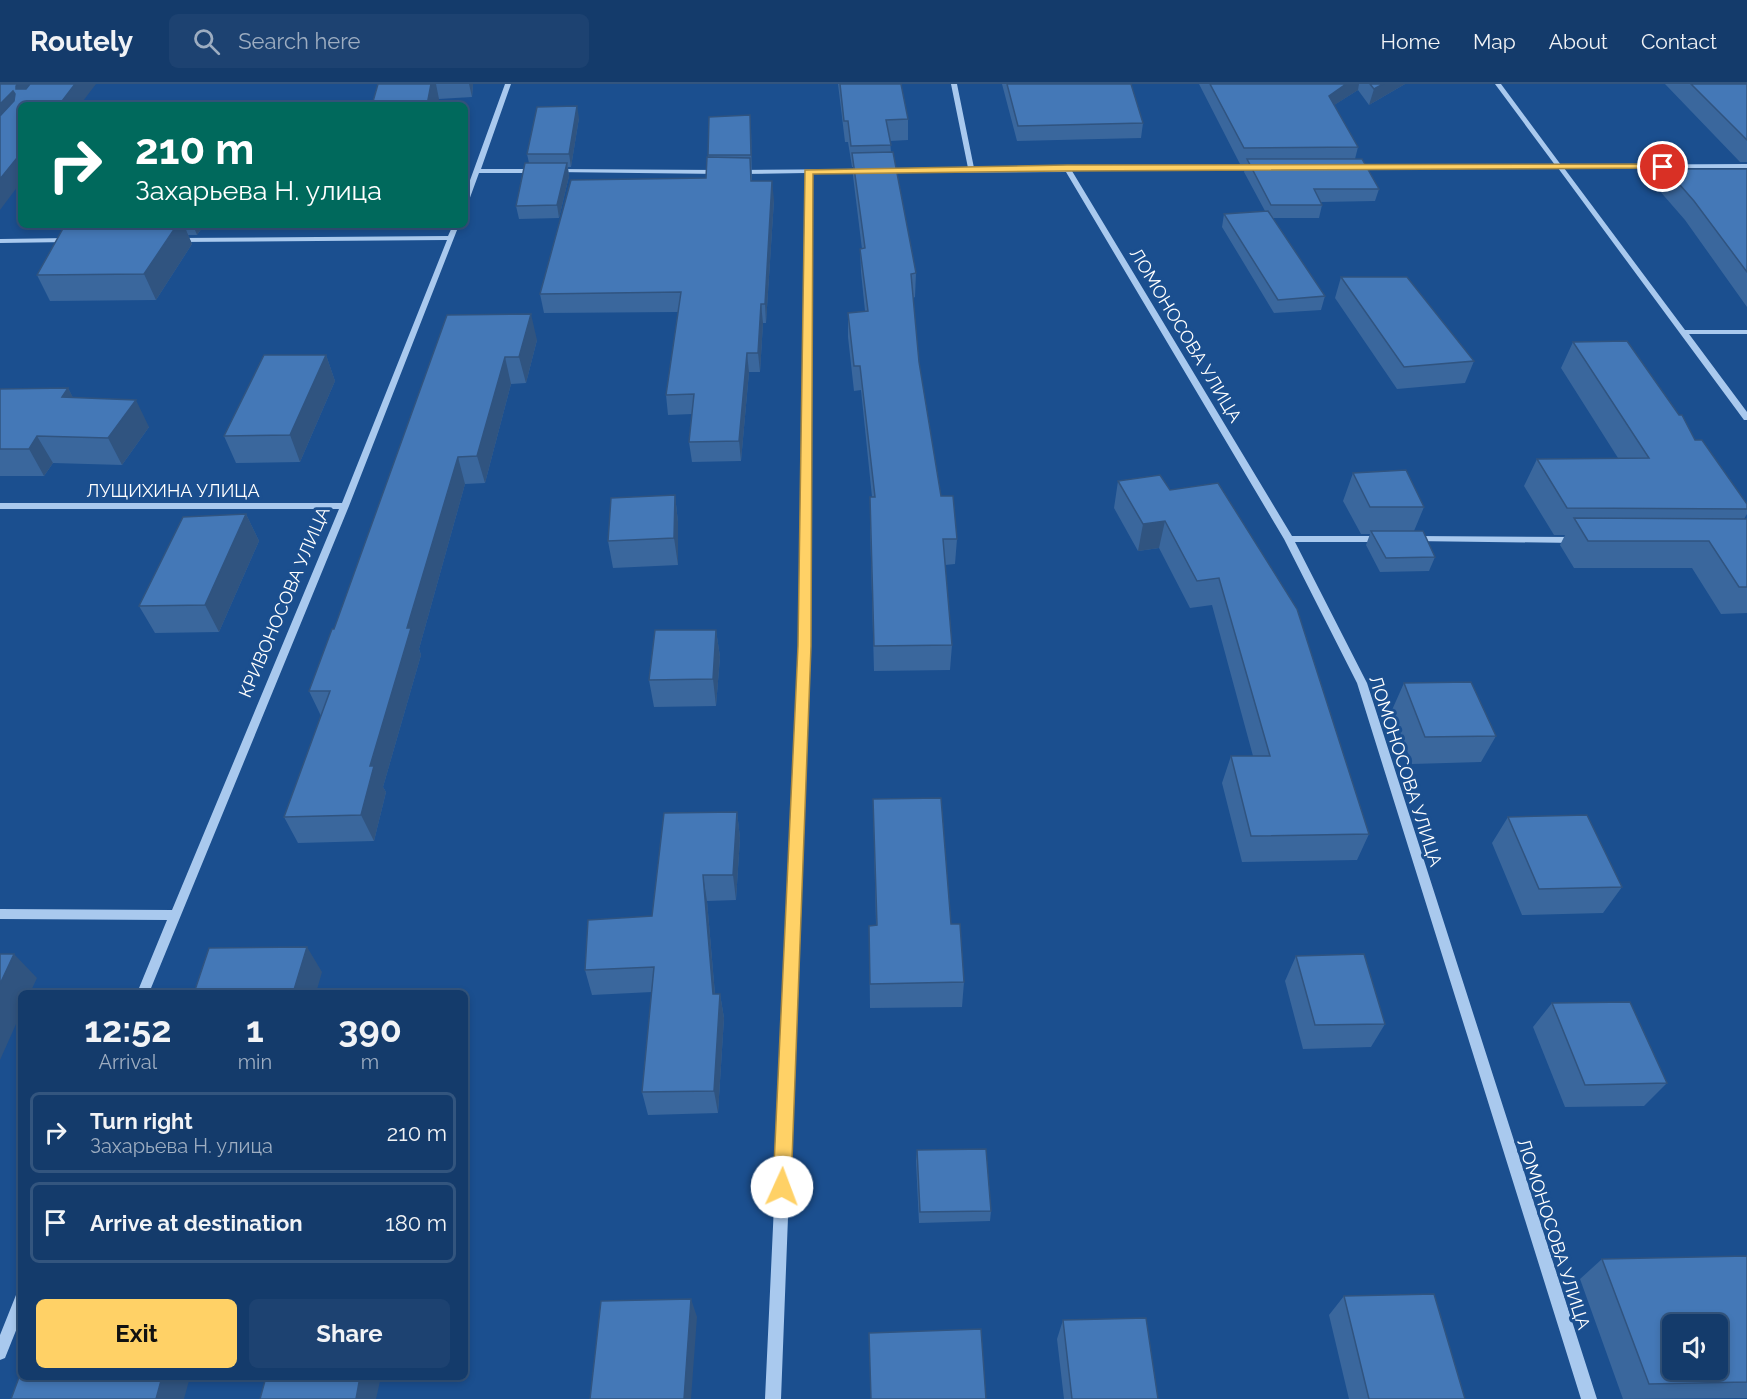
<!DOCTYPE html>
<meta charset="utf-8">
<style>
:root{--surface:#143b6b;--page:#1d4271;--text:#f1f3f6;--muted:#9dadc1;--line:#33557e;--accent:#ffd166}
body{margin:0;font-family:Raleway,sans-serif;background:var(--page);color:var(--text);height:100vh;display:flex;flex-direction:column;font-size:22px;white-space:nowrap}
*{box-sizing:border-box;margin:0}
p{font-size:20px;color:var(--muted)}
.icon{flex:none;width:33px;height:33px;fill:none;stroke:currentColor;stroke-width:2;stroke-linecap:round;stroke-linejoin:round}
.map{position:relative;flex:1;overflow:hidden}
.details{position:absolute;left:18px;top:906px;width:450px;height:390px;display:flex;flex-direction:column;background:var(--surface);border-radius:9px;box-shadow:0 3px 9px #0003,0 0 0 2px var(--line)}
.details>*{flex:none}
.hud{position:absolute;left:18px;top:18px;width:450px;height:126px;border-radius:9px;box-shadow:0 3px 9px #0003,0 0 0 2px var(--line);background:#00695c;color:#fff;overflow:hidden}
.fabs{position:absolute;left:1662px;top:1230px;display:grid;gap:12px}
.fabs a{display:grid;place-items:center;width:66px;height:66px;border-radius:9px;background:var(--surface);box-shadow:0 3px 9px #0003,0 0 0 2px var(--line);font-size:30px}
.pin{position:absolute;display:grid;place-items:center;width:51px;height:51px;color:#fff;margin:-26px;border:3px solid #fff;border-radius:50%;box-shadow:0 2px 6px #0007}
.me{position:absolute;width:66px;margin:-33px;rotate:2deg;stroke-linejoin:round;filter:drop-shadow(0 0 4px #0008)}
.turn{display:flex;align-items:center;gap:21px;height:126px;padding:0 18px;font-size:27px}
.turn .icon{width:78px;height:78px;stroke-width:2.5}
.turn b{display:block;font-size:42px;line-height:51px}
.eta{display:flex;justify-content:space-evenly;align-items:center;height:102px;text-align:center}
.eta b{font-size:36px;font-weight:700;line-height:42px}
.button{display:flex;gap:12px;margin-top:auto;padding:12px 18px}
.button a{flex:1;height:69px;border-radius:9px;background:var(--accent);color:#111;font-size:24px;font-weight:700;line-height:69px;text-align:center}
.button a+a{background:var(--page);color:var(--text)}
ul{padding:0;list-style:none}
li{display:flex;align-items:center;gap:18px;height:81px;margin:0 12px 9px;padding:0 6px;border:3px solid var(--line);border-radius:9px}
li div{flex:1}
li b{display:block;font-size:22px}
li em{font-style:normal}
header{display:flex;align-items:center;gap:36px;box-sizing:border-box;height:84px;padding:0 30px;background:var(--surface);border-bottom:2px solid var(--line)}
header strong{font-size:28px}
nav{display:flex;gap:33px;margin-inline-start:auto;font-size:21px}
.search{width:420px;height:54px;background:var(--page);display:flex;align-items:center;gap:15px;box-sizing:border-box;padding:0 21px;border-radius:9px;color:var(--muted);font-size:22px}
.map>svg:first-child{display:block}
.lines{fill:none;stroke-linecap:round;stroke-linejoin:round}
.minor{fill:#a9c9ee;fill-rule:evenodd}
.wall{fill:#3a679d}
.shaded-wall{fill:#305480}
.building{fill:#4478b7;stroke:#305480;stroke-width:1.5;fill-rule:evenodd}
.route{fill:#ffd166;stroke:#a68842;stroke-width:1.5}
.labels{text-anchor:middle;dominant-baseline:central;stroke-width:6;stroke-linejoin:round;paint-order:stroke}
.street-label{font-size:18px;fill:#fff;stroke:#1b4f8f}
</style>
<header>
<strong>Routely</strong>
<div class="search"><svg class="icon" aria-label="search" viewBox="0 0 24 24"><circle cx="10" cy="10" r="6"/><path d="M15 15l6 6"/></svg>Search here</div>
<nav><a>Home</a><a>Map</a><a>About</a><a>Contact</a></nav>
</header>
<div class="map">
<svg width="1747" height="1315" viewBox="0 0 1747 1315">
<rect width="100%" height="100%" fill="#1b4f8f"/>
<g class="lines">
<!-- minor -->
<path class="minor" d="M 505,0 L 511,0 L 481,85 L 538,85 L 541,87 L 538,89 L 479,89 L 468,119 L 465,121 L 465,110 Z
M 951,0 L 957,0 L 974,84 L 1064,84 L 1067,82 L 1070,84 L 1258,82 L 1261,84 L 1258,86 L 1072,87 L 1292,452 L 1381,452 L 1386,455 L 1381,458 L 1295,458 L 1367,599 L 1597,1315 L 1581,1315 L 1357,599 L 1284,455 L 1066,88 L 883,89 L 880,87 L 883,85 L 968,84 Z
M 1495,0 L 1501,0 L 1561,81 L 1747,80 L 1747,84 L 1564,84 L 1685,246 L 1747,246 L 1747,250 L 1689,250 L 1747,328 L 1747,336 L 1744,336 L 1558,84 L 1354,85 L 1351,83 L 1354,81 L 1555,81 Z
M 556,85 L 721,86 L 724,88 L 721,90 L 554,88 L 554,86 Z
M 865,85 L 868,87 L 867,88 L 812,89 L 810,562 L 781,1315 L 765,1315 L 800,562 L 806,89 L 739,90 L 736,88 L 739,86 Z
M 453,141 L 459,141 L 349,422 L 149,909 L 137,909 L 167,836 L 0,835 L 0,825 L 172,826 L 339,425 L 0,425 L 0,419 L 342,419 L 447,156 L 177,158 L 173,156 L 177,154 L 448,152 Z
M 0,155 L 69,154 L 73,156 L 69,158 L 0,159 Z
M 1415,452 L 1576,453 L 1581,456 L 1576,459 L 1412,457 L 1410,455 Z
M 21,1209 L 21,1234 L 5,1274 L 0,1276 L 0,1251 L 16,1211 Z"/>
</g>
<!-- wall -->
<path class="wall" d="M 378,0 L 473,0 L 472,13 L 439,15 Z
M 838,0 L 901,0 L 908,35 L 908,56 L 890,57 L 891,68 L 916,189 L 915,213 L 913,214 L 919,278 L 941,412 L 957,455 L 955,480 L 945,481 L 952,561 L 950,586 L 874,587 L 870,438 L 870,413 L 872,413 L 861,306 L 854,307 L 848,253 L 848,229 L 865,227 L 861,188 L 860,165 L 862,165 L 853,92 L 853,83 L 852,83 L 848,58 L 845,58 Z
M 1002,0 L 1131,0 L 1143,39 L 1141,54 L 1017,57 Z
M 1199,0 L 1405,0 L 1369,21 L 1358,6 L 1334,21 L 1358,63 L 1355,75 L 1379,105 L 1375,117 L 1321,118 L 1322,121 L 1319,134 L 1273,134 L 1325,212 L 1321,226 L 1274,229 L 1222,143 L 1224,130 L 1265,127 L 1244,88 L 1246,80 L 1240,80 Z
M 1665,0 L 1747,0 L 1747,78 L 1740,78 Z
M 579,34 L 571,83 L 568,83 L 569,92 L 559,134 L 519,135 L 516,122 L 529,79 L 527,70 Z
M 751,44 L 752,97 L 774,116 L 766,239 L 763,239 L 760,288 L 749,288 L 741,377 L 692,378 L 689,358 L 692,330 L 668,331 L 666,311 L 678,228 L 544,229 L 540,210 L 706,94 L 708,71 Z
M 1666,85 L 1747,85 L 1747,223 L 1685,136 L 1658,105 Z
M 65,141 L 204,141 L 197,151 L 188,151 L 192,160 L 156,216 L 50,217 L 37,191 Z
M 1341,193 L 1474,277 L 1465,299 L 1397,305 L 1335,214 Z
M 447,231 L 537,256 L 526,299 L 511,300 L 485,399 L 465,400 L 419,565 L 421,571 L 383,703 L 386,708 L 374,757 L 298,759 L 284,733 L 321,632 L 309,607 L 334,545 Z
M 1573,258 L 1695,356 L 1747,420 L 1747,430 L 1744,435 L 1747,435 L 1747,529 L 1721,530 L 1692,484 L 1574,484 L 1560,461 L 1565,451 L 1554,451 L 1524,402 L 1537,375 L 1618,374 L 1561,284 Z
M 326,271 L 335,297 L 300,378 L 236,379 L 224,352 Z
M 68,304 L 73,314 L 149,343 L 122,381 L 53,379 L 44,392 L 0,392 L 0,305 Z
M 1353,389 L 1424,423 L 1414,447 L 1435,473 L 1429,487 L 1380,488 L 1366,461 L 1370,450 L 1361,450 L 1343,417 Z
M 1160,391 L 1369,750 L 1357,776 L 1242,778 L 1222,699 L 1231,672 L 1253,672 L 1212,521 L 1190,524 L 1159,464 L 1138,467 L 1114,424 L 1118,397 Z
M 675,411 L 678,438 L 678,481 L 613,484 L 608,457 Z
M 246,430 L 259,457 L 219,548 L 155,549 L 139,522 Z
M 716,546 L 720,573 L 716,622 L 654,623 L 649,596 Z
M 1404,599 L 1496,652 L 1481,678 L 1412,680 L 1392,626 Z
M 873,715 L 951,840 L 964,898 L 962,923 L 870,924 L 869,842 L 876,841 Z
M 737,728 L 740,754 L 736,816 L 707,817 L 715,910 L 720,910 L 724,934 L 718,1029 L 648,1031 L 642,1008 L 652,908 L 592,911 L 585,886 L 652,832 Z
M 1508,733 L 1622,803 L 1603,829 L 1522,831 L 1492,759 Z
M 1296,872 L 1385,940 L 1371,963 L 1303,965 L 1285,897 Z
M 1552,919 L 1667,999 L 1644,1022 L 1565,1023 L 1533,943 Z
M 917,1066 L 991,1127 L 990,1137 L 919,1139 L 916,1077 Z
M 1747,1172 L 1747,1314 L 1623,1315 L 1580,1195 L 1602,1175 Z
M 1344,1212 L 1465,1315 L 1349,1315 L 1329,1231 Z
M 1063,1236 L 1158,1315 L 1064,1315 L 1057,1255 Z"/>
<!-- shaded-wall -->
<path class="shaded-wall" d="M 18,0 L 41,0 L 24,20 L 16,5 L 16,2 Z
M 75,0 L 96,0 L 80,21 L 59,21 Z
M 431,0 L 436,0 L 439,15 L 438,21 L 427,21 Z
M 469,0 L 473,0 L 472,13 Z
M 1346,0 L 1359,0 L 1358,6 L 1325,27 L 1329,12 Z
M 1383,0 L 1405,0 L 1369,21 L 1374,5 Z
M 13,7 L 21,25 L 0,46 L 0,20 Z
M 577,22 L 579,34 L 571,83 L 569,70 Z
M 750,31 L 751,44 L 752,84 L 751,71 Z
M 21,69 L 21,98 L 0,126 L 0,95 Z
M 567,79 L 569,92 L 559,134 L 557,121 Z
M 772,97 L 774,116 L 766,239 L 765,220 Z
M 177,141 L 184,141 L 192,160 L 156,216 L 144,190 Z
M 193,141 L 204,141 L 197,151 Z
M 761,220 L 763,239 L 760,288 L 758,269 Z
M 531,230 L 537,256 L 526,299 L 519,273 Z
M 747,269 L 749,288 L 741,377 L 739,357 Z
M 326,271 L 335,297 L 300,378 L 290,351 Z
M 505,273 L 511,300 L 485,399 L 477,372 Z
M 68,304 L 82,331 L 62,313 Z
M 136,316 L 149,343 L 122,381 L 108,354 Z
M 37,352 L 53,379 L 44,392 L 29,365 Z
M 458,373 L 465,400 L 419,565 L 421,571 L 383,703 L 386,708 L 374,757 L 361,731 L 370,682 L 407,544 Z
M 675,411 L 678,438 L 678,481 L 674,454 Z
M 246,430 L 259,457 L 219,548 L 205,521 Z
M 1165,437 L 1159,464 L 1138,467 L 1143,440 Z
M 716,546 L 720,573 L 716,622 L 713,595 Z
M 737,728 L 740,754 L 736,816 L 733,791 Z
M 703,791 L 707,817 L 717,934 L 713,910 Z
M 307,863 L 322,888 L 316,909 L 293,909 Z
M 14,870 L 37,894 L 30,909 L 21,909 L 21,929 L 0,976 L 0,900 Z
M 720,910 L 724,934 L 718,1029 L 714,1007 Z
M 691,1215 L 697,1233 L 691,1315 L 684,1315 Z
M 162,1293 L 190,1293 L 184,1315 L 156,1315 Z
M 360,1293 L 381,1293 L 376,1315 L 356,1315 Z"/>
<!-- building -->
<path class="building" d="M 0,0 L 18,0 L 16,2 L 16,5 L 26,5 L 30,0 L 75,0 L 59,21 L 21,21 L 21,69 L 0,95 L 0,32 L 14,17 L 15,10 L 13,7 L 0,20 Z
M 378,0 L 431,0 L 427,21 L 372,21 Z
M 840,0 L 901,0 L 908,35 L 886,36 L 891,61 L 851,62 L 848,37 L 844,37 Z
M 1007,0 L 1131,0 L 1143,39 L 1018,42 Z
M 1210,0 L 1346,0 L 1329,12 L 1358,63 L 1244,64 Z
M 1370,0 L 1383,0 L 1374,5 Z
M 1691,0 L 1747,0 L 1747,56 Z
M 577,22 L 569,70 L 527,70 L 537,23 Z
M 750,31 L 751,71 L 708,71 L 709,33 Z
M 893,68 L 916,189 L 911,190 L 919,278 L 941,412 L 953,412 L 957,455 L 943,455 L 952,561 L 874,562 L 870,413 L 875,413 L 860,282 L 854,282 L 848,229 L 868,227 L 860,165 L 865,164 L 852,69 Z
M 707,73 L 750,74 L 751,97 L 772,97 L 765,220 L 761,220 L 758,269 L 747,269 L 739,357 L 689,358 L 694,310 L 666,311 L 681,208 L 540,210 L 571,96 L 706,94 Z
M 1247,75 L 1362,75 L 1379,105 L 1314,105 L 1322,121 L 1271,121 Z
M 525,79 L 567,79 L 557,121 L 516,122 Z
M 1666,85 L 1747,85 L 1747,188 L 1694,117 Z
M 1268,127 L 1325,212 L 1278,216 L 1224,130 Z
M 65,141 L 177,141 L 144,190 L 37,191 Z
M 1341,193 L 1407,193 L 1474,277 L 1404,283 Z
M 531,230 L 519,273 L 505,273 L 477,372 L 458,373 L 407,544 L 411,544 L 370,682 L 374,682 L 361,731 L 284,733 L 330,607 L 309,607 L 332,545 L 334,545 L 447,231 Z
M 1627,257 L 1679,331 L 1682,331 L 1695,356 L 1702,356 L 1747,420 L 1747,425 L 1567,424 L 1537,375 L 1649,374 L 1573,258 Z
M 264,271 L 326,271 L 290,351 L 224,352 Z
M 68,304 L 62,313 L 136,316 L 108,354 L 37,352 L 29,365 L 0,365 L 0,305 Z
M 1406,386 L 1424,423 L 1370,423 L 1353,389 Z
M 1160,391 L 1170,406 L 1218,399 L 1297,525 L 1369,750 L 1251,752 L 1231,672 L 1270,672 L 1219,494 L 1197,497 L 1165,437 L 1143,440 L 1118,397 Z
M 675,411 L 674,454 L 608,457 L 611,414 Z
M 246,430 L 205,521 L 139,522 L 183,433 Z
M 1574,434 L 1747,435 L 1747,503 L 1739,503 L 1709,457 L 1588,457 Z
M 1371,447 L 1423,447 L 1435,473 L 1386,474 Z
M 655,546 L 716,546 L 713,595 L 649,596 Z
M 1471,598 L 1496,652 L 1425,653 L 1404,599 Z
M 941,714 L 951,840 L 960,840 L 964,898 L 870,900 L 869,842 L 877,841 L 873,715 Z
M 737,728 L 733,791 L 703,791 L 713,910 L 720,910 L 714,1007 L 642,1008 L 654,883 L 585,886 L 588,836 L 652,832 L 664,729 Z
M 1587,731 L 1622,803 L 1539,805 L 1508,733 Z
M 307,863 L 293,909 L 194,909 L 209,864 Z
M 0,870 L 14,870 L 0,900 Z
M 1364,870 L 1385,940 L 1315,941 L 1296,872 Z
M 1630,918 L 1667,999 L 1585,1001 L 1552,919 Z
M 986,1065 L 991,1127 L 920,1128 L 917,1066 Z
M 1747,1172 L 1747,1298 L 1649,1300 L 1602,1175 ZM 1672,1240 L 1718,1240 L 1718,1286 L 1672,1286 Z
M 1434,1210 L 1465,1315 L 1369,1315 L 1344,1212 Z
M 691,1215 L 684,1315 L 590,1315 L 601,1217 Z
M 1146,1234 L 1158,1315 L 1072,1315 L 1063,1236 Z
M 981,1245 L 986,1315 L 871,1315 L 869,1249 Z
M 21,1288 L 21,1293 L 162,1293 L 156,1315 L 11,1315 Z
M 266,1293 L 360,1293 L 356,1315 L 260,1315 Z"/>
<!-- route -->
<path class="route" d="M 1663,80 L 1667,83 L 1666,84 L 1067,87 L 813,90 L 811,562 L 791,1103 L 788,1109 L 782,1112 L 776,1109 L 773,1103 L 798,562 L 805,86 L 1067,81 Z"/>
<g class="labels">
<!-- street labels -->
<g class="street-label">
<text transform="translate(1186 251) rotate(59)">ЛОМОНОСОВА УЛИЦА</text>
<text x="173" y="406">ЛУЩИХИНА УЛИЦА</text>
<text transform="translate(284 518) rotate(-67)">КРИВОНОСОВА УЛИЦА</text>
<text transform="translate(1406 687) rotate(72)">ЛОМОНОСОВА УЛИЦА</text>
<text transform="translate(1554 1150) rotate(72)">ЛОМОНОСОВА УЛИЦА</text>
</g>
</g>
</svg>
<div class="fabs">
<a><svg class="icon" aria-label="sound" viewBox="0 0 24 24"><path d="M4 9h4l5-4v14l-5-4H4zM17 9q2 3 0 6"/></svg></a>
</div>
<div class="pin" style="left:1663px;top:83px;background:#d93025"><svg class="icon" aria-label="arrive" viewBox="0 0 24 24"><path d="M6 21V4h12l-3 4 3 4H6"/></svg></div>
<svg class="me" style="left:782px;top:1103px" viewBox="-20 -20 40 40"><circle r="19" fill="#fff"/><path d="M0-13L10 11 0 6-10 11z" fill="#ffd166"/></svg>
<div class="hud">
<div class="turn"><svg class="icon" aria-label="right" viewBox="0 0 24 24"><path d="M7 20v-9h11M14 6l5 5-5 5"/></svg><div><b>210 m</b>Захарьева Н. улица</div></div>
</div>
<section class="details">
<div class="eta">
<div><b>12:52</b><p>Arrival</p></div>
<div><b>1</b><p>min</p></div>
<div><b>390</b><p>m</p></div>
</div>
<ul>
<li><svg class="icon" aria-label="right" viewBox="0 0 24 24"><path d="M7 20v-9h11M14 6l5 5-5 5"/></svg><div><b>Turn right</b><p>Захарьева Н. улица</p></div><em>210 m</em></li>
<li><svg class="icon" aria-label="arrive" viewBox="0 0 24 24"><path d="M6 21V4h12l-3 4 3 4H6"/></svg><div><b>Arrive at destination</b></div><em>180 m</em></li>
</ul>
<div class="button"><a>Exit</a><a>Share</a></div>
</section>
</div>
